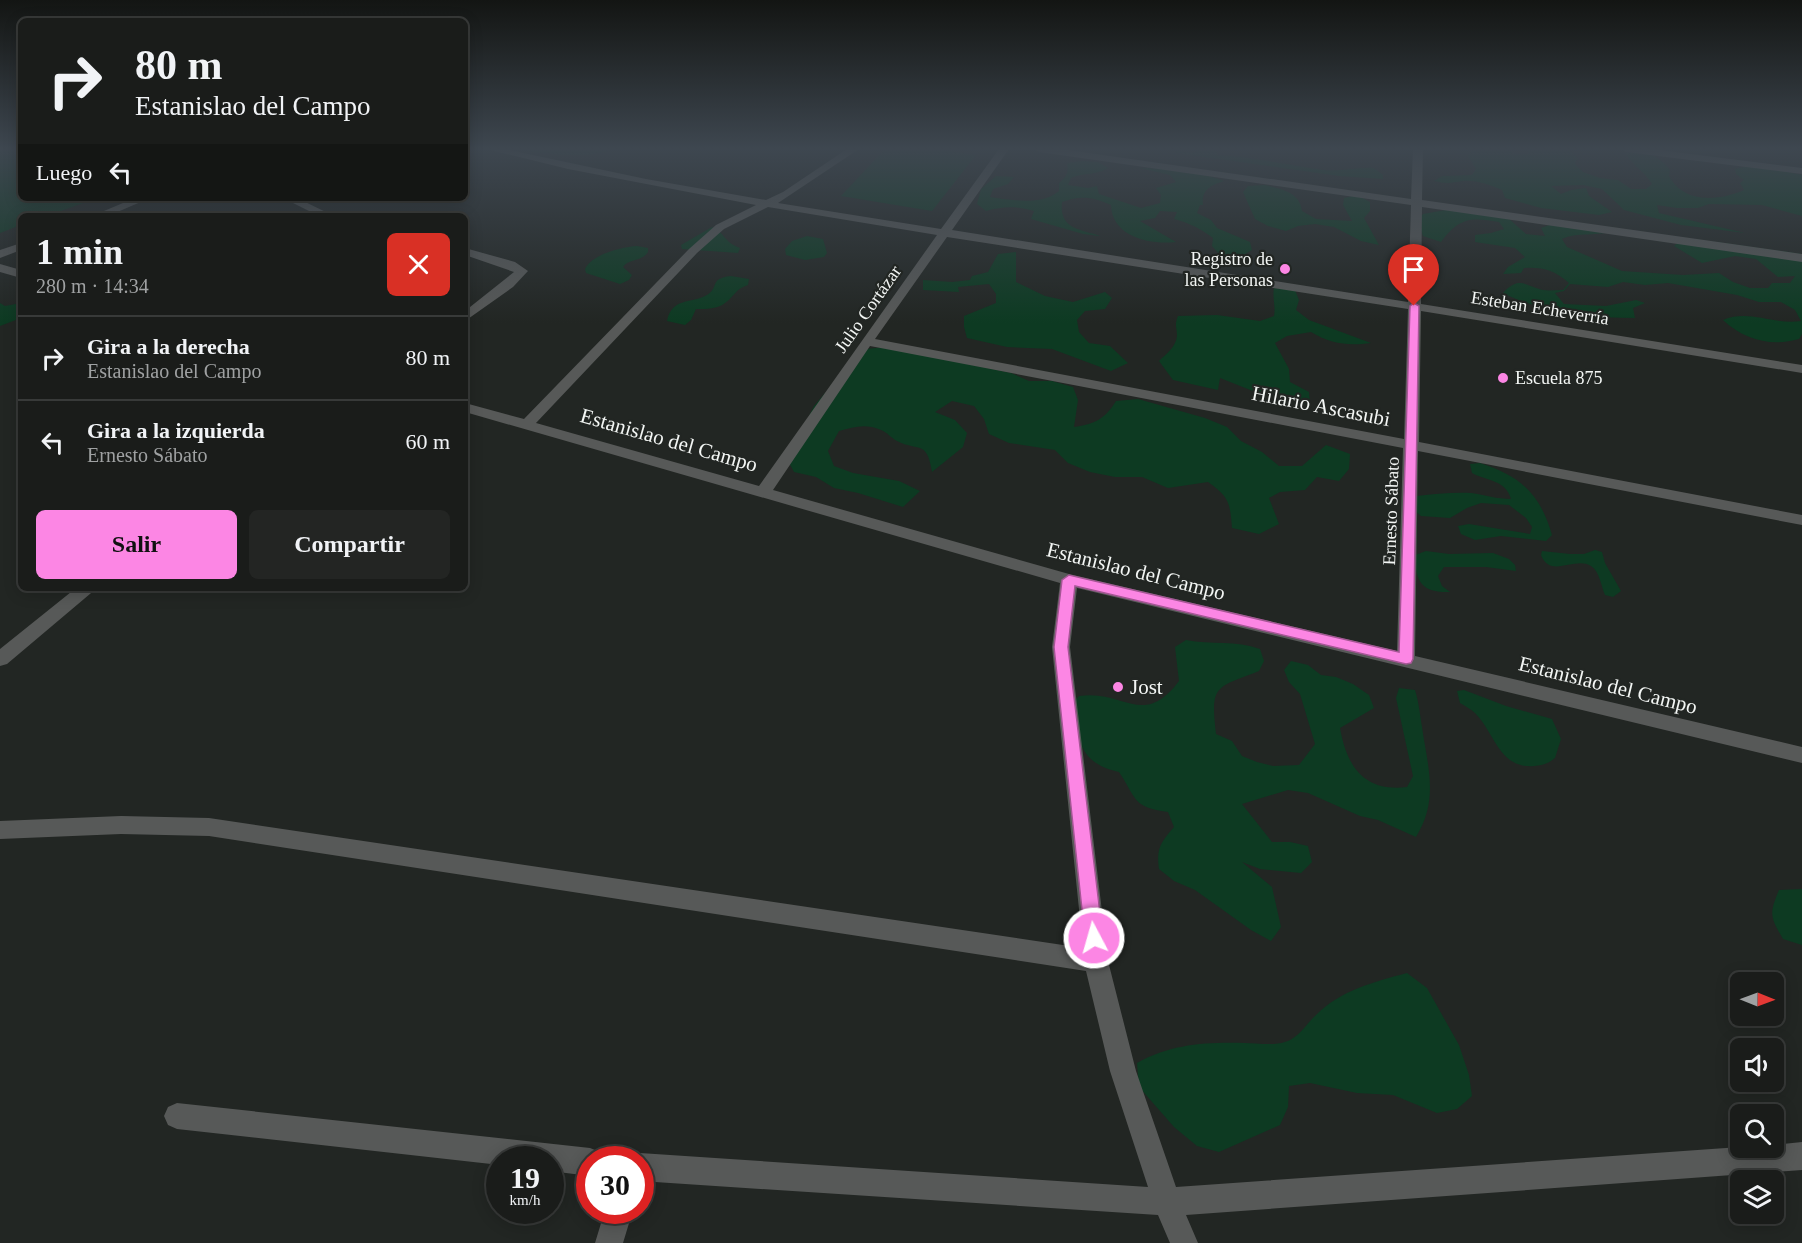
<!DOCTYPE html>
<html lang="es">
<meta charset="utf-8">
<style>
:root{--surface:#1a1c1a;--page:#232523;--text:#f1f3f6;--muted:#9fa1a2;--line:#383a39;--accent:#fc86e4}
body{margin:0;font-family:"Times New Roman",serif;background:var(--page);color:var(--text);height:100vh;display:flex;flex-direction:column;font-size:22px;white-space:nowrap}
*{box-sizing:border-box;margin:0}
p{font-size:20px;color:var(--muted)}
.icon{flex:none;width:33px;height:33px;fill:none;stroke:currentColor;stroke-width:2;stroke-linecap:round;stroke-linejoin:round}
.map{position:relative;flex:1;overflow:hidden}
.side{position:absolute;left:18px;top:213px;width:450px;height:378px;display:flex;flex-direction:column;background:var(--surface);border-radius:9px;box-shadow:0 3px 15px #0003,0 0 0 2px var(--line)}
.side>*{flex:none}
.top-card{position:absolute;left:18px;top:18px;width:450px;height:183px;border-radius:9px;box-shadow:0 3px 15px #0003,0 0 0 2px var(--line);background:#1a1c1a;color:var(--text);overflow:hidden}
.needle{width:39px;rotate:91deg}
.fabs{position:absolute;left:1730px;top:972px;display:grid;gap:12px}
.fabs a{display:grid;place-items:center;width:54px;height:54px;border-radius:9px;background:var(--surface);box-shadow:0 3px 15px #0003,0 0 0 2px var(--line);font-size:30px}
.speed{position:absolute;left:486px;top:1146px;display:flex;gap:12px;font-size:30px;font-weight:700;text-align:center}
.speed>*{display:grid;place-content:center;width:78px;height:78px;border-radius:50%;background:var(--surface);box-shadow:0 3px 15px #0003,0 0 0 2px var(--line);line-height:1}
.speed small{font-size:15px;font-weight:400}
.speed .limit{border:9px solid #d22;background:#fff;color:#111}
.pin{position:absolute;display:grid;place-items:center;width:51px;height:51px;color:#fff;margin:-62px -26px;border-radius:50% 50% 50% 0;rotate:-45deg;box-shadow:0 0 6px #0007}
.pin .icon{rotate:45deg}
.me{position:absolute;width:66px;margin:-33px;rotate:354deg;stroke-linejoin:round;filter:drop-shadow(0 0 4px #0008)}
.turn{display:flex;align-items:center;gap:21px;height:126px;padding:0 18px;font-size:27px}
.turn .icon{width:78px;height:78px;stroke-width:2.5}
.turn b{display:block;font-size:42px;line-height:51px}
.then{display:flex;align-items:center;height:57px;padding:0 18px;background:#0003;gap:12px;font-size:22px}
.round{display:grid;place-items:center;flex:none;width:63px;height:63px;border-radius:9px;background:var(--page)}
.head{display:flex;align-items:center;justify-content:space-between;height:102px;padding:0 18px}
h1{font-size:36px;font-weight:600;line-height:45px}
.cta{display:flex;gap:12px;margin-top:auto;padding:12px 18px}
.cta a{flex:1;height:69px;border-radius:9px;background:var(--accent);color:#111;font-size:24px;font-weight:600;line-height:69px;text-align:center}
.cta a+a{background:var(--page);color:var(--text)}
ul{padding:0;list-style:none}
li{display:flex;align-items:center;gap:18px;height:84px;padding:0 18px;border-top:2px solid var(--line)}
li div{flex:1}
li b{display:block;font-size:22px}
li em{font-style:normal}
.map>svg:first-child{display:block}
.green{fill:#0d3a22}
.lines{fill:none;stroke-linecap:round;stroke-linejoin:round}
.street{fill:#575958;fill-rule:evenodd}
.route{fill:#fc86e4;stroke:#a45794;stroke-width:1.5}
.poi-dot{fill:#fc86e4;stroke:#222623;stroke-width:2}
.labels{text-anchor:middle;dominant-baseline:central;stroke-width:4.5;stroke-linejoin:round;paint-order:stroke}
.far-poi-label{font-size:18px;fill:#f3f6f4;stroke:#222623;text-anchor:end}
.far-street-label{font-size:18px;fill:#f3f6f4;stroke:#222623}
.street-label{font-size:21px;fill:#f3f6f4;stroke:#222623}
.poi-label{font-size:21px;fill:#f3f6f4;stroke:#222623;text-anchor:start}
</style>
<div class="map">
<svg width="1802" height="1243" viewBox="0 0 1802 1243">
<rect width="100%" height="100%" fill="#222623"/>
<!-- green -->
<path class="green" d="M 0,149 L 21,149 L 21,198 L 97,198 L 47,216 L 21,216 L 21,225 L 0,233 Z
M 517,149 L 613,149 C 598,159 536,154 517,149 Z
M 885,149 L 938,149 L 976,155 L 932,211 L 841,196 Z
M 1202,149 L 1215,149 L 1218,155 C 1253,157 1288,165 1323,170 C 1341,172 1356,167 1374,168 L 1383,175 L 1383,179 L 1339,176 L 1176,153 L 1176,150 L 1192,153 Z
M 1472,149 L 1508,149 L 1517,155 L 1530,153 L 1526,149 L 1569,149 L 1577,158 L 1575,164 L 1583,172 L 1600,178 L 1618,180 L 1631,189 L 1646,189 L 1652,184 C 1645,171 1630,165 1625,150 C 1643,150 1659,155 1670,170 L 1669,176 C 1684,204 1719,201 1744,190 L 1740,183 L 1744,180 L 1736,174 L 1735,169 C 1756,162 1780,171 1802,175 L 1802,216 L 1762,205 L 1709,204 L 1698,208 L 1677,208 L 1657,205 L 1659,213 L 1745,233 L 1681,225 L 1624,210 L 1602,189 L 1583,185 L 1551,186 L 1561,194 L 1571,190 L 1586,188 L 1589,196 L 1612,212 L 1599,215 L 1541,208 L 1505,198 L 1502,190 C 1490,185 1477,180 1463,181 C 1452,183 1446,184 1434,181 L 1442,176 L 1472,175 L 1476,169 L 1468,156 Z
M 1082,161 L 1098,162 L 1108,168 C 1096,176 1084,172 1071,178 L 1068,185 L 1088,188 L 1097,186 L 1099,194 L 1141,208 L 1160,203 L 1161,195 L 1156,188 L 1176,182 L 1170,175 L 1140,168 C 1168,168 1198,171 1224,181 C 1211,185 1201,190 1203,205 L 1200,205 L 1197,213 L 1211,220 L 1217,228 L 1250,242 L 1252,250 L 1240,257 L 1220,255 L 1212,246 L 1213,238 C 1200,228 1189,223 1174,219 L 1177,212 L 1160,211 L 1155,218 L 1140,221 L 1176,242 C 1150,245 1112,237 1111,205 C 1094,197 1080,195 1062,202 C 1059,229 1080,229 1101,236 L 1083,234 L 1031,219 L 1034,211 C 1017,206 1004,206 986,211 L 977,204 L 981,189 L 996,176 L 1014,177 L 1008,184 L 993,189 L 990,197 C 1012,200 1041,206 1059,191 L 1059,183 C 1066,177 1069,173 1067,163 Z
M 1265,185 C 1281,189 1300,192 1302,211 L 1316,219 L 1352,221 L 1343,205 L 1344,198 L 1357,195 L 1370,202 L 1370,211 L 1364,218 L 1379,245 L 1361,241 L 1334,227 L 1315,224 L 1298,226 L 1286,231 L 1268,226 L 1255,219 L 1243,192 L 1248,186 Z
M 1451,209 L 1508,218 L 1526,234 L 1545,236 L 1541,228 L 1552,224 L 1610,232 C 1594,236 1577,232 1562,239 L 1567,247 L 1622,271 L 1683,275 L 1719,273 L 1733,282 L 1750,288 L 1768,288 L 1772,283 L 1790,283 L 1795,276 L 1778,277 L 1756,259 L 1735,256 L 1702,263 L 1674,246 L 1681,240 L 1717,242 L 1802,254 L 1802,334 L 1799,339 C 1772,347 1744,340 1723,320 C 1749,309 1773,325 1801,321 L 1795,310 L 1781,302 L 1759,302 L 1737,295 L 1668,283 L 1645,285 L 1623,282 L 1608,287 L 1570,284 L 1564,291 L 1555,293 L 1564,304 L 1606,306 L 1636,300 L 1645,303 L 1633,308 L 1635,318 C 1590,318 1543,313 1503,293 C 1519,276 1524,285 1543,290 C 1549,291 1556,290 1563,290 L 1569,283 C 1554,270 1543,267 1524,268 L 1521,273 L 1503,274 L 1508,267 L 1525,257 L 1515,248 L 1475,242 L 1475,235 L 1491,233 L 1504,229 L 1499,222 C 1470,217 1459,218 1441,242 L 1423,236 L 1418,221 L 1423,214 Z
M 712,227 C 725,232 723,242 740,248 L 738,253 L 682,249 L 681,245 Z
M 807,236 L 823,239 L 827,253 L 824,257 L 805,260 L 786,255 L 785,249 L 792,241 Z
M 637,246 L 648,248 L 648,252 C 642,262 629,258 623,267 L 632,275 L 629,280 L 620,284 L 586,273 L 585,269 C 592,254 622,247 637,246 Z
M 1016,252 L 1016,282 L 1045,296 L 1073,302 L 1105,292 L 1112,298 L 1105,309 L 1085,311 L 1077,320 L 1079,332 L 1089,343 L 1110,346 L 1128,363 L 1111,371 L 1052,349 L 1007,347 L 967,338 L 964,327 L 964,316 L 996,303 L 996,294 L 989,284 L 958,287 L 959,292 L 923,290 L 923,280 L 952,282 L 970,280 L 972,276 L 988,272 L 998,254 Z
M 731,276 L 749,279 L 748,285 C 735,289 735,296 725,303 C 718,309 706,309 696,309 L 691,320 L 685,325 L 667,321 C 672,297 691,304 707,295 C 720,287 708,279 731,276 Z
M 1274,288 L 1295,290 L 1299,300 L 1296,310 L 1309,320 L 1371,343 C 1348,346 1331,344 1311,332 L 1287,336 L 1275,343 L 1289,369 L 1290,382 L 1309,392 L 1310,405 L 1263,395 L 1220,378 L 1218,390 L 1173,380 L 1159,361 C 1166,354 1176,347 1177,336 C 1177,326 1174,326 1178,316 L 1217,315 L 1260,321 L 1274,316 C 1276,306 1272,298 1274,288 Z
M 0,303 L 5,306 L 21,303 L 21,318 L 0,326 Z
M 886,347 L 1011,373 L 1029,381 L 1052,381 L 1073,387 L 1078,400 L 1074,427 C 1095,424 1105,419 1116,401 L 1138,399 L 1205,418 L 1227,427 L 1241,441 L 1262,452 L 1279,466 L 1302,466 L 1326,445 L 1350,454 L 1349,469 L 1339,481 L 1317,477 L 1305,490 L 1280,492 L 1269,498 L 1279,524 L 1259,534 L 1232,528 C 1230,502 1229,497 1208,482 L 1168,488 L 1142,477 L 1115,477 L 1090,472 L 1068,463 L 1055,450 L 1009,443 L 989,434 L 984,419 L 974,406 L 952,401 L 935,412 L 955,420 L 967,433 L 963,447 L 932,472 C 927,439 918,452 897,441 C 891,438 887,432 881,430 C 865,423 854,427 839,431 L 828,451 L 834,466 L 853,473 L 899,481 L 920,491 L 903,507 L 858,493 L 834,488 L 816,477 L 794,472 L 787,459 L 814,406 L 825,393 L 841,382 L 866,349 Z
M 1480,463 C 1520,476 1540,493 1552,535 L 1546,541 L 1501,536 L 1475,540 L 1461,534 L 1458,526 L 1469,524 L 1530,534 L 1532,527 L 1526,518 L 1509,505 L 1481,503 L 1467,508 L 1450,518 L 1421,516 L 1411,508 L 1417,496 C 1434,494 1454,492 1471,493 C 1485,495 1497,499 1511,499 C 1506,480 1487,481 1472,473 L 1470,464 Z
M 1595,550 L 1602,552 L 1605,563 L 1621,591 L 1613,597 L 1605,595 C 1601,586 1600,572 1591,566 C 1575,556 1550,579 1541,555 L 1542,551 L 1570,554 L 1584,554 Z
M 1426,551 L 1449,554 L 1493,553 L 1509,559 L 1515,565 L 1516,571 L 1486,567 L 1444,567 L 1438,576 L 1442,586 L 1450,592 C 1422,593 1415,582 1415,555 Z
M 1186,640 C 1211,645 1236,640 1260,649 L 1264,661 L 1259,671 C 1216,688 1210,684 1216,734 L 1232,741 L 1242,756 L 1257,762 L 1273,766 L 1299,765 L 1315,744 L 1300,694 L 1289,682 L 1284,670 L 1291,661 L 1308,665 L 1321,675 L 1336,677 L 1353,684 L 1369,695 L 1374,708 L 1340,728 C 1347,767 1364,792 1407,787 L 1413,776 L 1396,698 L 1399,688 L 1415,690 C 1419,703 1420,715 1422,727 C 1428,768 1439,800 1416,837 L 1378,820 L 1360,816 L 1308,793 L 1288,790 L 1242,804 L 1272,842 L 1290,842 L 1308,846 L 1312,862 L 1301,873 L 1260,869 L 1242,862 L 1272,887 L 1281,927 L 1271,941 L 1251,930 L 1195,890 L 1174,881 L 1159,869 C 1156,848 1161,842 1174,827 L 1168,812 C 1132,807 1137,799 1119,772 C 1079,763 1079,741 1071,705 L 1079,696 C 1124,689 1143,729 1179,681 L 1175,647 Z
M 1464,690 L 1506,706 L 1552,719 L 1561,739 L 1555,758 C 1548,764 1543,765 1534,766 C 1499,769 1495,733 1475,713 C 1471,709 1465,706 1460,703 L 1457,691 Z
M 1802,889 L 1802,945 L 1783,939 C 1770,917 1769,914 1779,890 Z
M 1407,973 L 1427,988 L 1459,1045 L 1469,1075 L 1472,1096 L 1457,1109 L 1437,1113 L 1393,1095 L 1357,1093 L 1310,1083 L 1289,1086 L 1288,1107 L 1280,1125 L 1219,1152 L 1197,1146 L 1174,1127 L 1139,1087 L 1137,1063 C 1171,1044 1206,1042 1244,1043 C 1256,1043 1273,1046 1285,1042 C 1299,1038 1306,1024 1316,1015 C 1341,990 1374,982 1407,973 Z"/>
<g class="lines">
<!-- street -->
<path class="street" d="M 486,149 L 505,149 L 646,179 L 766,200 L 783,192 L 847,149 L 859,149 L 778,203 L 941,229 L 999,149 L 1009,149 L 952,230 L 1408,302 L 1411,205 L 1039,152 L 1034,149 L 1061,149 L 1411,199 L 1413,149 L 1423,149 L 1422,200 L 1802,254 L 1802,262 L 1422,207 L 1421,304 L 1802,365 L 1802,373 L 1421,311 L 1419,442 L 1802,515 L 1802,525 L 1418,451 L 1415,656 L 1802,747 L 1802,763 L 1077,588 L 1070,647 L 1108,961 L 1136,1071 L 1176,1187 L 1740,1147 L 1773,1148 L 1773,1145 L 1802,1142 L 1802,1170 L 1186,1215 L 1198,1243 L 1170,1243 L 1158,1215 L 640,1181 L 640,1160 L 629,1160 L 640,1153 L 1148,1187 L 1110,1071 L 1086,971 L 209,836 L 121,834 L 0,839 L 0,821 L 121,816 L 209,818 L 1083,948 L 1052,647 L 1060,583 L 465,412 L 465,403 L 524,419 L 689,249 L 716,225 L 756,205 L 568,169 ZM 768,207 L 937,235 L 759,486 L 536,423 L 697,253 L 724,229 ZM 947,237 L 1408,309 L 1404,439 L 875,339 ZM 870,346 L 1403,448 L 1397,651 L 1069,574 L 773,490 Z
M 1621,149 L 1651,149 L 1802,168 L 1802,174 L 1626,152 Z
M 135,198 L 150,198 L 108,216 L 92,216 Z
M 283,198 L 297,198 L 334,216 L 319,216 Z
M 21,243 L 21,250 L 0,258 L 0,250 Z
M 465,248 L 515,262 L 528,271 L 513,287 L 465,321 L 465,311 L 514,272 L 465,255 Z
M 0,264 L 21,270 L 21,278 L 0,272 Z
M 76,588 L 97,588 L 7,664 L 0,666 L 0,649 Z
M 177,1103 L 590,1148 L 600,1152 L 603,1160 L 590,1160 L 590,1176 L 550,1171 L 550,1160 L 500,1160 L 500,1165 L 177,1129 L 168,1125 L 164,1116 L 168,1107 Z
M 605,1210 L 633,1210 L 623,1243 L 595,1243 Z"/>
</g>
<!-- sky -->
<linearGradient id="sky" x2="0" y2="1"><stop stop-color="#131513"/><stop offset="0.46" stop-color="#3e4750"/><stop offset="1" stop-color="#3e4750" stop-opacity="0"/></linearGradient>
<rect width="1802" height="323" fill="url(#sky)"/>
<!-- route -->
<path class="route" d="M 1414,303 L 1419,306 L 1413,659 L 1411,663 L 1406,664 L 1075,586 L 1068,647 L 1103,938 L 1100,944 L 1094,947 L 1088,944 L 1085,938 L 1054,647 L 1062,580 L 1069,575 L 1399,652 L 1410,306 Z"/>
<!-- markers -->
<g class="poi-dot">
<circle cx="1285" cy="269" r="6"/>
<circle cx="1503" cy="378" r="6"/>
<circle cx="1118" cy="687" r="6"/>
</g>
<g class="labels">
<!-- far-poi labels -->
<g class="far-poi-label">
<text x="1273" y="259">Registro de<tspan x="1273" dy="21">las Personas</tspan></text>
<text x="1515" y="378" text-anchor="start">Escuela 875</text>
</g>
<!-- far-street labels -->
<g class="far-street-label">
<text transform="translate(1540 308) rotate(9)">Esteban Echeverría</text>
<text transform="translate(868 309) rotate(-55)">Julio Cortázar</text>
<text transform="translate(1391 511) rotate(-88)">Ernesto Sábato</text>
</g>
<!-- street labels -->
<g class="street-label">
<text transform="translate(1321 406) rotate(11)">Hilario Ascasubi</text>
<text transform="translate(669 440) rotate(16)">Estanislao del Campo</text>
<text transform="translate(1136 571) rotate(14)">Estanislao del Campo</text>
<text transform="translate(1608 685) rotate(14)">Estanislao del Campo</text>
</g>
<!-- poi labels -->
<g class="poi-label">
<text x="1130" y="687">Jost</text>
</g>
</g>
</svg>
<div class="fabs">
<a><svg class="needle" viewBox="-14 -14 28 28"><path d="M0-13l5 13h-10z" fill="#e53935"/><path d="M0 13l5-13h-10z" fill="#9fa1a2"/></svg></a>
<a><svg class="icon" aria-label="sound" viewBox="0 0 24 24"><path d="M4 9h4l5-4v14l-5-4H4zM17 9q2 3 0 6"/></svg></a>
<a><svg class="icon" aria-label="search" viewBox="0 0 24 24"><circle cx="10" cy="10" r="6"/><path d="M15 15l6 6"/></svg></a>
<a><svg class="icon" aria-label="layers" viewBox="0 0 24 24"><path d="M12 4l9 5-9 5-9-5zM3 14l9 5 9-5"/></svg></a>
</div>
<div class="speed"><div>19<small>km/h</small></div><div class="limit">30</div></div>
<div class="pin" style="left:1414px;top:306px;background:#d93025"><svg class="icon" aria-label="arrive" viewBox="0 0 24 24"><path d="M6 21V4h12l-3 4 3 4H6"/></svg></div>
<svg class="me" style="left:1094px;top:938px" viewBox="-20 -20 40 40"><circle r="17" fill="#fc86e4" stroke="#fff" stroke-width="3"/><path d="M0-11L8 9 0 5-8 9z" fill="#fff"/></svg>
<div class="top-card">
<div class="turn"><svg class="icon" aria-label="right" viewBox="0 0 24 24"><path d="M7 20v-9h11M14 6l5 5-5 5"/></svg><div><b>80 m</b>Estanislao del Campo</div></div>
<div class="then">Luego<svg class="icon" aria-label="left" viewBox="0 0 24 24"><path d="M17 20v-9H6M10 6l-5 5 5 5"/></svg></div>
</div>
<section class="side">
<div class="head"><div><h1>1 min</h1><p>280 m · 14:34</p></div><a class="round" style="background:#d93025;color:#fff"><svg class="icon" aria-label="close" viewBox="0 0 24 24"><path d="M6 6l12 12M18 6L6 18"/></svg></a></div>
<ul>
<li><svg class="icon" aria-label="right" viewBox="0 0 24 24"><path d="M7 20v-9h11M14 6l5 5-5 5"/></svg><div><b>Gira a la derecha</b><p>Estanislao del Campo</p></div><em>80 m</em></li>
<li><svg class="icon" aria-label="left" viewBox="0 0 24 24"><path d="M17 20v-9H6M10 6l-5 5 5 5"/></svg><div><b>Gira a la izquierda</b><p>Ernesto Sábato</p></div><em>60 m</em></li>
</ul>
<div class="cta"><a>Salir</a><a>Compartir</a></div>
</section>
</div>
